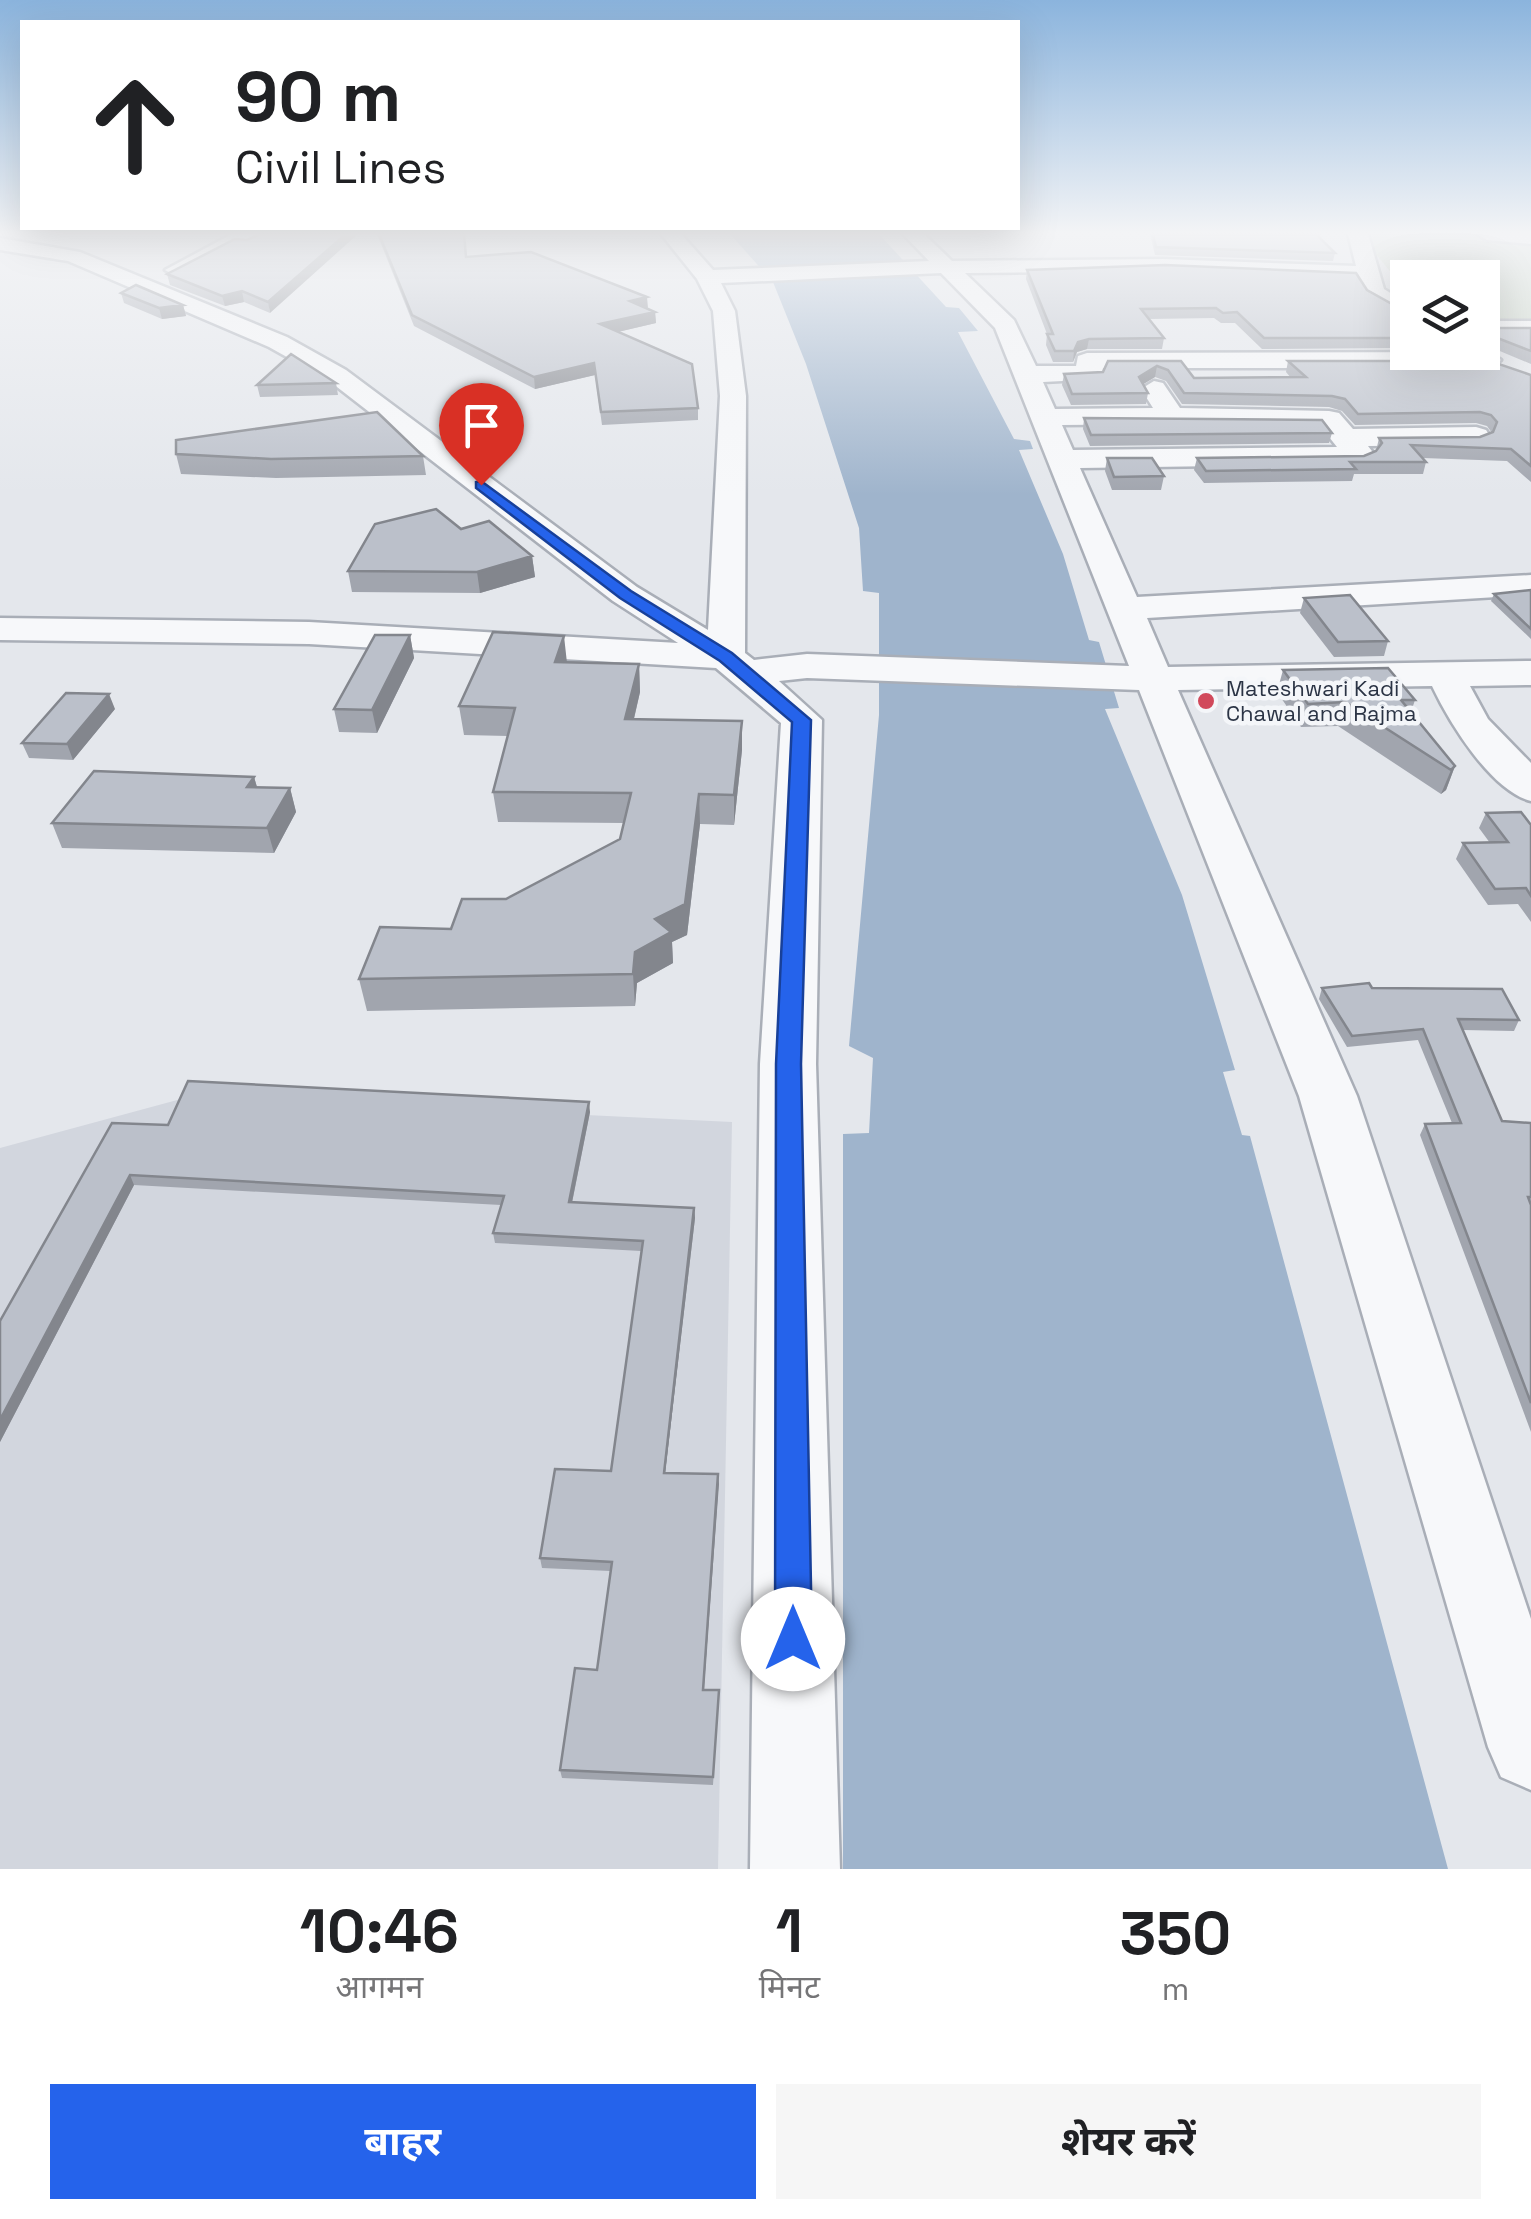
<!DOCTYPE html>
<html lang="hi">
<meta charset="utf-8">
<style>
:root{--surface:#fff;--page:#f6f6f6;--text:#202124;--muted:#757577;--accent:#2563eb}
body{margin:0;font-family:"Space Grotesk","Noto Sans Devanagari",sans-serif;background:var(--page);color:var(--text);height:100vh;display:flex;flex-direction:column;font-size:38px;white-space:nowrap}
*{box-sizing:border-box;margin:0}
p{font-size:32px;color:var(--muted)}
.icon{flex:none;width:55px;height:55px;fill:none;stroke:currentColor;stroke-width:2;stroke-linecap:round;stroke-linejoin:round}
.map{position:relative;height:1869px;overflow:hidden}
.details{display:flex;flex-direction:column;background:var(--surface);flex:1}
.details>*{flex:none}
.hud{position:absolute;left:20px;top:20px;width:1000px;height:210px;border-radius:0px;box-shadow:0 10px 40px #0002;background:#fff;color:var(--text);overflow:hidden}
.tools{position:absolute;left:1390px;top:260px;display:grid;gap:20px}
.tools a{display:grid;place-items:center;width:110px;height:110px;border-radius:0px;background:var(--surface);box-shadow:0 10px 40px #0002;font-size:50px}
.pin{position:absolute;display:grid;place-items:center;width:85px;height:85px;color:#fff;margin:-102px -42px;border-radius:50% 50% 50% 0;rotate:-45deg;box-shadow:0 0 10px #0007}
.pin .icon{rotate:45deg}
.me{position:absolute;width:110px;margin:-55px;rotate:0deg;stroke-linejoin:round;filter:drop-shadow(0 0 8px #0008)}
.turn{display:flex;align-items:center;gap:35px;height:210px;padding:0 50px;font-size:45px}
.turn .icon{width:130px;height:130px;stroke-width:2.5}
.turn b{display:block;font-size:70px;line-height:85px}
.eta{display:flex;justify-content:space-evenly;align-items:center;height:170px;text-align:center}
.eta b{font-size:60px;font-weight:700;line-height:70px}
.button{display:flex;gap:20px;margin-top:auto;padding:20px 50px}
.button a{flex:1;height:115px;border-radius:0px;background:var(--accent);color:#fff;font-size:40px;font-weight:700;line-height:115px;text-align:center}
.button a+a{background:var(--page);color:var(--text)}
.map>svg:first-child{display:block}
.built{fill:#d2d6de}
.green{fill:#c9d6c5}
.water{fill:#9fb4cc}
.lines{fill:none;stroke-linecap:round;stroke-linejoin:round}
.minor-casing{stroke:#a9aeb7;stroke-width:5}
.minor{fill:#f7f8fa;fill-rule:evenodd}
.wall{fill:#a1a5ae}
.shaded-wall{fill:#83868d}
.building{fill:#bbc0ca;stroke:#83868d;stroke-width:2.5}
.route{fill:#2563eb;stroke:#184099;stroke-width:2.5}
.poi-dot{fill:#d1495b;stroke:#f4f6f9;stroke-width:4}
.labels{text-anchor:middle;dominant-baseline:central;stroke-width:9;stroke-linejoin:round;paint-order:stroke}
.far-poi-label{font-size:22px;fill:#2b3445;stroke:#f4f6f9;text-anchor:start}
</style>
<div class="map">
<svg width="1531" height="1869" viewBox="0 0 1531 1869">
<rect width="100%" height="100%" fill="#e4e7ec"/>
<!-- built -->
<path class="built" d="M 192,1096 L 732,1122 L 718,1869 L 0,1869 L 0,1148 Z"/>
<!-- green -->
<path class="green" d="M 1372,234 L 1480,234 L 1531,239 L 1531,325 L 1483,325 L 1482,278 L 1408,278 L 1407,292 L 1375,253 Z"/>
<!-- water -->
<path class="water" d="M 730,234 L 879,234 L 946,307 L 959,308 L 978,331 L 958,332 L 1014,439 L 1030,441 L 1033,449 L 1019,450 L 1063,554 L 1089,640 L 1099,642 L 1119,708 L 1105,709 L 1182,895 L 1235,1070 L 1223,1072 L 1242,1135 L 1250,1136 L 1448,1869 L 843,1869 L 843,1134 L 869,1133 L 873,1058 L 849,1046 L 879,715 L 879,593 L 863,591 L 859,528 L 806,364 L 773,282 Z"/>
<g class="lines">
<defs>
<path id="minor" d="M 232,234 L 257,234 L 183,274 L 176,276 L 165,270 Z
M 661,234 L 681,234 L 713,270 L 929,261 L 903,234 L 924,234 L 952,261 L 1163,259 L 1356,266 L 1348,234 L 1368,234 L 1384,289 L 1408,304 L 1408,321 L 1366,297 L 1360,279 L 1163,271 L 965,273 L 1014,320 L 1036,366 L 1076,366 L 1078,356 L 1087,353 L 1488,352 L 1501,360 L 1488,368 L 1103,368 L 1101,379 L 1043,382 L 1055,409 L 1153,408 L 1141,389 L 1154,381 L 1163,383 L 1180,408 L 1329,411 L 1339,413 L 1353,429 L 1476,427 L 1486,430 L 1490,436 L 1486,442 L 1476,445 L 1368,446 L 1375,455 L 1370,461 L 1360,464 L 1080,468 L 1137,597 L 1531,575 L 1531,595 L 1147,618 L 1168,667 L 1531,661 L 1531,685 L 1470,686 L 1488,719 L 1531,763 L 1531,801 C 1491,791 1449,722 1432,686 L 1178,690 L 1357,1096 L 1531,1619 L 1531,1790 L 1501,1777 L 1488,1747 L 1299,1096 L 1139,690 L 807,678 L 779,681 L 822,720 L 816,1064 L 840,1869 L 750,1869 L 760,1064 L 781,723 L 716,668 L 309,644 L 0,640 L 0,618 L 309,622 L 678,643 L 613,601 L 328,380 L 269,347 L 68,261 L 0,250 L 0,238 L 80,252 L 287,337 L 346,370 L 637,587 L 708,630 L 720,396 L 713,311 L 697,279 ZM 941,273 L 995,328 L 1129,666 L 807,654 L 754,660 L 745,653 L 746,396 L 735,311 L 721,283 ZM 1172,424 L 1321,427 L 1337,447 L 1073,450 L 1062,425 Z
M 1477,234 L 1531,234 L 1531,244 L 1487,240 Z
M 1482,321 L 1531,321 L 1531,335 L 1482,335 Z"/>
</defs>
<!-- minor casing -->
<use href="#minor" class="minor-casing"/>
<!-- minor -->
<use href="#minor" class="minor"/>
</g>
<!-- wall -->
<path class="wall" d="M 260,234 L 270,313 L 244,302 L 225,306 L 170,285 L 167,274 Z
M 377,234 L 464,234 L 466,257 L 648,308 L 655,312 L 656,323 L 617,332 L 698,408 L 698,420 L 602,425 L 595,375 L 535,389 L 414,326 Z
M 1150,234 L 1316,234 L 1335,253 L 1333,261 L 1155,255 Z
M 1027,270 L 1367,290 L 1408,313 L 1408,348 L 1262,349 L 1235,323 L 1221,323 L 1214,318 L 1149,319 L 1164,338 L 1162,349 L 1087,349 L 1077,352 L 1073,362 L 1053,362 L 1046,345 L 1047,334 L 1026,279 Z
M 121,293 L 183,305 L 186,316 L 162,319 L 124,303 Z
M 1485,328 L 1531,328 L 1531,364 L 1483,344 Z
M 1181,361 L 1194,378 L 1291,378 L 1286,372 L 1288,361 L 1531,375 L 1531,482 L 1507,461 L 1423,458 L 1426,462 L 1423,474 L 1354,474 L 1352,481 L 1204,483 L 1194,470 L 1197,458 L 1364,456 L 1376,451 L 1379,438 L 1480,437 L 1492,433 L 1487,426 L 1476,423 L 1355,425 L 1342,411 L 1329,407 L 1182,404 L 1166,381 L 1155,377 L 1143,384 L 1148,393 L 1146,404 L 1071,405 L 1062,385 L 1064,374 L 1103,372 Z
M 336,383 L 338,395 L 260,397 L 257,385 Z
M 1084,418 L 1332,433 L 1329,443 L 1090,446 L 1083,429 Z
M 176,454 L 423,456 L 426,475 L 276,478 L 181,474 Z
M 1107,458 L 1164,476 L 1161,490 L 1112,490 L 1105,471 Z
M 461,529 L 532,556 L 535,577 L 480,593 L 352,592 L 348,571 Z
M 1531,590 L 1531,639 L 1491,601 L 1494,594 Z
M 1304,598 L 1388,641 L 1384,656 L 1334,657 L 1300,613 Z
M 410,635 L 414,658 L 377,733 L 339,732 L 334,709 Z
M 567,663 L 639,664 L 640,692 L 634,719 L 742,721 L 742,750 L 734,825 L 700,824 L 687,935 L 672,942 L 673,963 L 637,983 L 635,1006 L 367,1011 L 359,979 L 620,839 L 624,823 L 498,822 L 493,792 L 508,736 L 464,735 L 459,706 Z
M 1283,670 L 1415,700 L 1411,712 L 1455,766 L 1446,790 L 1441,794 L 1338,726 L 1301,727 L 1277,692 Z
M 115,709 L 73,760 L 29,758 L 22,743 Z
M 254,777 L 257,787 L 290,788 L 296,812 L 274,853 L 62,848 L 52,823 Z
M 1486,813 L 1531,825 L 1531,922 L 1518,904 L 1488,905 L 1456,859 L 1463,843 L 1490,843 L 1479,828 Z
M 1322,988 L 1372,988 L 1519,1020 L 1514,1031 L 1463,1030 L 1502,1121 L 1531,1123 L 1531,1432 L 1420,1135 L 1425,1124 L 1452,1123 L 1418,1040 L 1347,1047 L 1319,999 Z
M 590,1112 L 572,1203 L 694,1208 L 695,1218 L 665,1473 L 718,1474 L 704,1690 L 719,1690 L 713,1785 L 562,1778 L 560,1770 L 597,1670 L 610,1571 L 542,1568 L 540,1558 L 611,1471 L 641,1251 L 495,1243 L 493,1233 L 501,1205 L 134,1185 L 0,1442 L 0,1321 L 168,1125 Z"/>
<!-- shaded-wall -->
<path class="shaded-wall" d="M 346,234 L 358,234 L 270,313 L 268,302 Z
M 242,291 L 244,302 L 225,306 L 222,296 Z
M 647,297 L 648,308 L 630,301 Z
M 183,305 L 186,316 L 162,319 L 159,308 Z
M 655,312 L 656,323 L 601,336 L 600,324 Z
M 1089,339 L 1087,349 L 1077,352 L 1073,362 L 1074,351 L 1078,342 Z
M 594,363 L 595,375 L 535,389 L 534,377 Z
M 1157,366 L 1155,377 L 1137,388 L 1139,377 Z
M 532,556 L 535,577 L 480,593 L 477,572 Z
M 410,635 L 414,658 L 377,733 L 372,710 Z
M 564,636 L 567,663 L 555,662 Z
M 639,664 L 640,692 L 627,748 L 625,719 Z
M 109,694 L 115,709 L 73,760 L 67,744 Z
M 742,721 L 742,750 L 734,825 L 734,795 Z
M 1455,766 L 1446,790 L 1441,794 L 1451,770 Z
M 254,777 L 261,801 L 247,787 Z
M 290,788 L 296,812 L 274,853 L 267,828 Z
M 699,794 L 700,824 L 687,935 L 672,942 L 673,963 L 637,983 L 635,1006 L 633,974 L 635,952 Z
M 589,1102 L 590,1112 L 570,1212 L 569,1202 Z
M 130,1175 L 134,1185 L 0,1442 L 0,1420 Z
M 694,1208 L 695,1218 L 664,1482 L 664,1473 Z
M 718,1474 L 719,1484 L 703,1698 L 703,1690 Z"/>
<!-- building -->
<path class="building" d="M 260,234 L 346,234 L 268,302 L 242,291 L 222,296 L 167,274 L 235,239 L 247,240 Z
M 379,234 L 464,234 L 466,257 L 531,252 L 647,297 L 630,301 L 655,312 L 600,324 L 692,364 L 698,408 L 601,412 L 594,363 L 534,377 L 412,315 Z
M 1153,234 L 1316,234 L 1335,253 L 1156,247 Z
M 1165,265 L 1356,273 L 1367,290 L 1408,313 L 1408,338 L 1264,338 L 1237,312 L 1223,313 L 1216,308 L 1141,309 L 1164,338 L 1089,339 L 1078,342 L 1074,351 L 1055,351 L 1047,334 L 1053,334 L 1027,270 Z
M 136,285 L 183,305 L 159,308 L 121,293 Z
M 1482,322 L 1485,328 L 1531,328 L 1531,351 L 1487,334 L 1482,337 Z
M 291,354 L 336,383 L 257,385 Z
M 1108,361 L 1181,361 L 1194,378 L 1306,377 L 1288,361 L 1490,361 L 1531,375 L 1531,466 L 1511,449 L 1411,445 L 1426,462 L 1350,462 L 1356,469 L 1206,471 L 1197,458 L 1364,456 L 1376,451 L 1382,443 L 1379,438 L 1480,437 L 1493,432 L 1497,422 L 1491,415 L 1480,412 L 1358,414 L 1345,399 L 1332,396 L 1184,393 L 1168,370 L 1157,366 L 1139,377 L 1148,393 L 1072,394 L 1064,374 L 1103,372 Z
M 377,412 L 423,456 L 271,459 L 176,454 L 176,440 Z
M 1084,418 L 1322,420 L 1332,433 L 1091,435 Z
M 1107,458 L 1152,458 L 1164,476 L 1114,477 Z
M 436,509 L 461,529 L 489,521 L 532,556 L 477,572 L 348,571 L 375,524 Z
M 1531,590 L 1531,629 L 1494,594 Z
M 1350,595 L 1388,641 L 1338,642 L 1304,598 Z
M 493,632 L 564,636 L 555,662 L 639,664 L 625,719 L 742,721 L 734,795 L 699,794 L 685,904 L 655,919 L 671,932 L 635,952 L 633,974 L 359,979 L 380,927 L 451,929 L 462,899 L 506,899 L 620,839 L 631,793 L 493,792 L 515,708 L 459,706 Z
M 375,635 L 410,635 L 372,710 L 334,709 Z
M 1388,668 L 1415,700 L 1401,700 L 1455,766 L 1451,770 L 1345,702 L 1308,704 L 1283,670 Z
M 66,693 L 109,694 L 67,744 L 22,743 Z
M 94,771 L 254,777 L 247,787 L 290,788 L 267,828 L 52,823 Z
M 1521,812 L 1531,825 L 1531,896 L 1526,888 L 1495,889 L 1463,843 L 1508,842 L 1486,813 Z
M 1369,983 L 1372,988 L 1502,989 L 1519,1020 L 1458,1019 L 1502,1121 L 1531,1123 L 1531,1197 L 1528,1197 L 1531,1205 L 1531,1403 L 1425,1124 L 1461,1123 L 1423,1029 L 1352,1036 L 1322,988 Z
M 188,1081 L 589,1102 L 569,1202 L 694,1208 L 664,1473 L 718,1474 L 703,1690 L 719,1690 L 713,1777 L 560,1770 L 575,1668 L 597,1670 L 612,1562 L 540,1558 L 555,1469 L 611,1471 L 643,1241 L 493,1233 L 504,1196 L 130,1175 L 0,1420 L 0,1321 L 112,1123 L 168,1125 Z"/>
<!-- sky -->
<linearGradient id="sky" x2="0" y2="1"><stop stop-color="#8bb4dd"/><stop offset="0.47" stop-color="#f3f4f6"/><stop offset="1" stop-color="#f3f4f6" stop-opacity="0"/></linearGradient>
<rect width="1531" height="495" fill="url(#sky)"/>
<!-- route -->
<path class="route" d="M 481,481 L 631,591 L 732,653 L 811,720 L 801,1064 L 812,1639 L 806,1652 L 793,1657 L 780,1652 L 775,1639 L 776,1064 L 792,722 L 720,661 L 620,598 L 476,488 L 476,482 Z"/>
<!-- markers -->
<circle class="poi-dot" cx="1206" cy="701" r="10"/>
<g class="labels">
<!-- far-poi labels -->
<g class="far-poi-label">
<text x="1226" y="688">Mateshwari Kadi<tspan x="1226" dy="25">Chawal and Rajma</tspan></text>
</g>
</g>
</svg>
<div class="tools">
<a><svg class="icon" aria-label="layers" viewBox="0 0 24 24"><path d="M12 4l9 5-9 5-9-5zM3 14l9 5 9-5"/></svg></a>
</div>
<div class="pin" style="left:481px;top:485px;background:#d93025"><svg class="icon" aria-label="arrive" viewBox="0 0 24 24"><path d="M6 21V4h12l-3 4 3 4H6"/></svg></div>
<svg class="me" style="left:793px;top:1639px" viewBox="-20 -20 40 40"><circle r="19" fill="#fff"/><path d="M0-13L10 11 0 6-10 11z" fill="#2563eb"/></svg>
<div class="hud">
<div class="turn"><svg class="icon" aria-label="ahead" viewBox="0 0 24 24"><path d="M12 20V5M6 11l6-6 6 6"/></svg><div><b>90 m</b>Civil Lines</div></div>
</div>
</div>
<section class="details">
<div class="eta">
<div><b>10:46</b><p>आगमन</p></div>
<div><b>1</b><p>मिनट</p></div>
<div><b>350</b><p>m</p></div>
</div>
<div class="button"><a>बाहर</a><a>शेयर करें</a></div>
</section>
